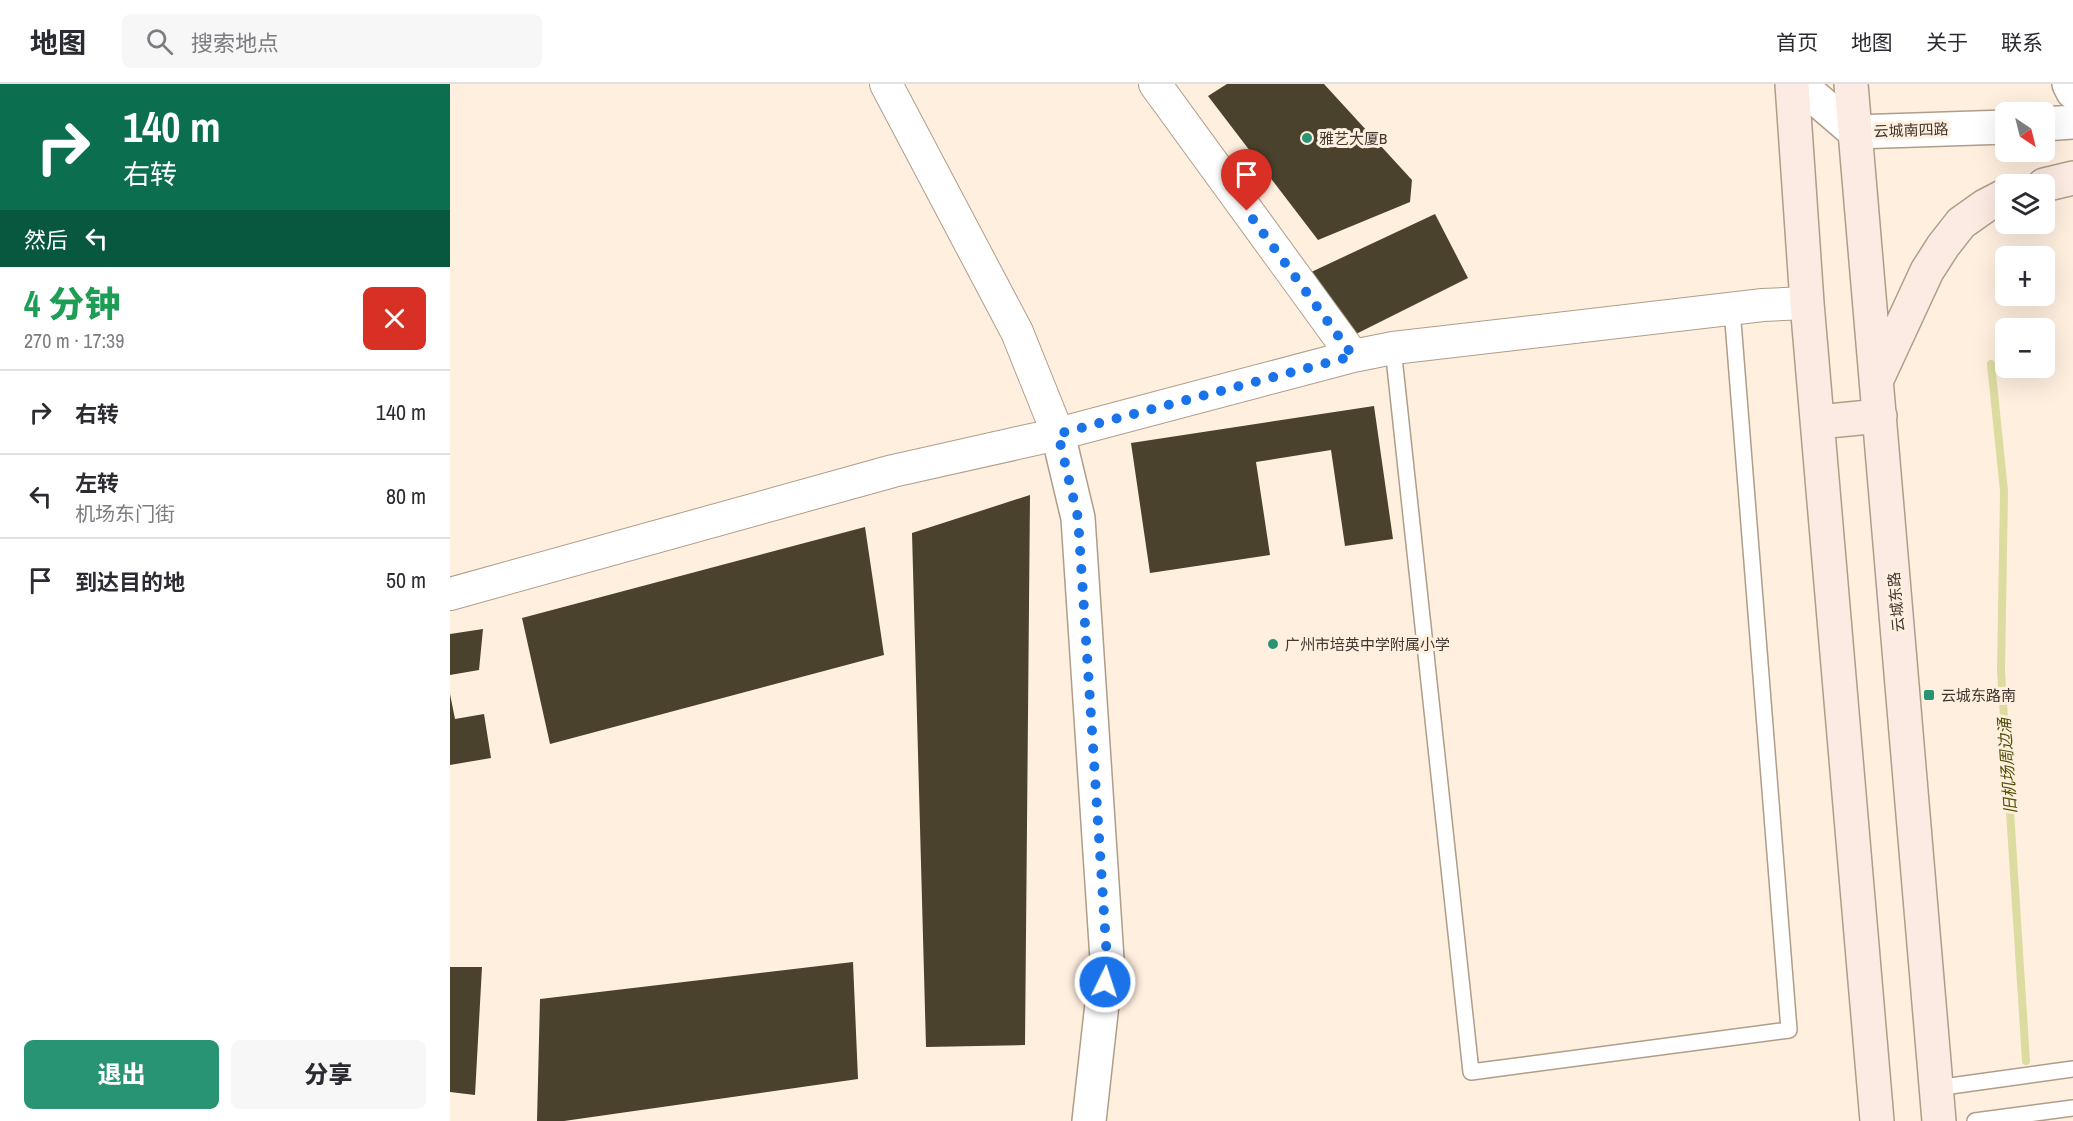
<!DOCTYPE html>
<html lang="zh">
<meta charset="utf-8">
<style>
:root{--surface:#fff;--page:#f7f7f7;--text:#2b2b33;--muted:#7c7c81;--line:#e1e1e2;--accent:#299473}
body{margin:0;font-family:"Archivo Narrow","Noto Sans SC",sans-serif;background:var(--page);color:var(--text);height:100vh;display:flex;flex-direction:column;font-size:22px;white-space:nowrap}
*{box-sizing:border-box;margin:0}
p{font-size:20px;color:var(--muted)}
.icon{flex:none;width:33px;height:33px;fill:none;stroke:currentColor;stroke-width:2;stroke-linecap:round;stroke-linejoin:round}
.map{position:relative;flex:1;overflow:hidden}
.sheet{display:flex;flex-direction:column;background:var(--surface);width:450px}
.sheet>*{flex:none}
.guide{background:#0b6e4f;color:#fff;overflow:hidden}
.needle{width:39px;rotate:145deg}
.tools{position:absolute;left:1545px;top:18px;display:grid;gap:12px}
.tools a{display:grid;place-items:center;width:60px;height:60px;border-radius:9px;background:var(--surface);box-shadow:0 6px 24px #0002;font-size:30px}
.pin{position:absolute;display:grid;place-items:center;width:51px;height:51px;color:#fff;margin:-62px -26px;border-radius:50% 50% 50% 0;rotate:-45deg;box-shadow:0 0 6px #0007}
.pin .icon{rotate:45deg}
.me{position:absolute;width:66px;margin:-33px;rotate:4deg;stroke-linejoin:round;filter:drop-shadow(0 0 4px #0008)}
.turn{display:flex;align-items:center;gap:21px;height:126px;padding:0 24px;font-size:27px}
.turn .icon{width:78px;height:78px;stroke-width:2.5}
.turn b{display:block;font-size:42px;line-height:51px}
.then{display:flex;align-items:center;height:57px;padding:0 24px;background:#0003;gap:12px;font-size:22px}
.round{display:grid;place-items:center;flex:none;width:63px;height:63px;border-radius:9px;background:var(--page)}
.summary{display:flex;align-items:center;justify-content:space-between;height:102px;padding:0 24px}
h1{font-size:36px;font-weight:800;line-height:45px;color:#1e9e55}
.cta{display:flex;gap:12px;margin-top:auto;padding:12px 24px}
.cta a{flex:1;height:69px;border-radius:9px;background:var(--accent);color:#fff;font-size:24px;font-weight:800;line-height:69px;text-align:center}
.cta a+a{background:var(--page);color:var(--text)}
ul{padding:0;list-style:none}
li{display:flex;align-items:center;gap:18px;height:84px;padding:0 24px;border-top:2px solid var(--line)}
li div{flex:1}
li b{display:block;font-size:22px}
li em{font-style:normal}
header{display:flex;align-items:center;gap:36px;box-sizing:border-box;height:84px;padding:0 30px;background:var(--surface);border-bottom:2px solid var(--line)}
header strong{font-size:28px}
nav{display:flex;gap:33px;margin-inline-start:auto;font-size:21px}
.search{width:420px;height:54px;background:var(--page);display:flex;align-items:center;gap:15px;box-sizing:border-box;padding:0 21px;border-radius:9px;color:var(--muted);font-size:22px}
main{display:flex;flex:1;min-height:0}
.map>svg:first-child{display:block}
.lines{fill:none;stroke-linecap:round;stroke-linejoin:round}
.stream{stroke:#dcdca1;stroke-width:8}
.building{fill:#4a422d}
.service-casing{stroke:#af9d8a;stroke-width:18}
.minor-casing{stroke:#af9d8a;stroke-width:34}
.tertiary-casing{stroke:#af9d8a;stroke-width:36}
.secondary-casing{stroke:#af9d8a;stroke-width:36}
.service{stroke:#fff;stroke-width:15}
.minor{stroke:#fff;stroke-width:32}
.tertiary{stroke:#fff;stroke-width:33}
.secondary{stroke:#fcebe2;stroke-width:33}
.route{stroke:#1a73e8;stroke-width:10;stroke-dasharray:0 18}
.poi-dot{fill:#299473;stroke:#ffefdf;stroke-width:2}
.labels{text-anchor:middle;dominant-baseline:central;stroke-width:6;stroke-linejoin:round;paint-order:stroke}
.street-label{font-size:15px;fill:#403830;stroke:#ffefdf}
.poi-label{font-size:15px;fill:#403830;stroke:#ffefdf;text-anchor:start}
.water-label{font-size:16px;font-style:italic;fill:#504f06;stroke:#ffefdf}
</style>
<header>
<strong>地图</strong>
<div class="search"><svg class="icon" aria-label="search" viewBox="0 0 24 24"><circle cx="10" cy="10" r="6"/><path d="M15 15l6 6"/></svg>搜索地点</div>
<nav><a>首页</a><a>地图</a><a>关于</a><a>联系</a></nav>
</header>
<main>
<section class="sheet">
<div class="guide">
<div class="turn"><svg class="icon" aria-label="right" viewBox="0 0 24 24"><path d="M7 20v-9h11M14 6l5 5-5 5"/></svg><div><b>140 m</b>右转</div></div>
<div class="then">然后<svg class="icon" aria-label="left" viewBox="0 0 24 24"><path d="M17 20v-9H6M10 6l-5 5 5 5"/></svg></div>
</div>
<div class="summary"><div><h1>4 分钟</h1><p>270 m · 17:39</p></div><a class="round" style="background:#d93025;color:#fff"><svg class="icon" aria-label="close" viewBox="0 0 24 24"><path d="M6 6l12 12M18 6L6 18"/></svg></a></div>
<ul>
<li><svg class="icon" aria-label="right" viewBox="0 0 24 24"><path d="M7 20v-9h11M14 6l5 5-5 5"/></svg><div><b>右转</b></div><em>140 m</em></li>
<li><svg class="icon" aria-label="left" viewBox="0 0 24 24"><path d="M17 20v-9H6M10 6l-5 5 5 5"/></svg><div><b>左转</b><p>机场东门街</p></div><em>80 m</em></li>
<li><svg class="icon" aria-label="arrive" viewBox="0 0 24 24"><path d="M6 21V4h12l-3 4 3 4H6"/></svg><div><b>到达目的地</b></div><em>50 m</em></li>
</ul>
<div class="cta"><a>退出</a><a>分享</a></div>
</section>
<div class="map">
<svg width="1623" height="1037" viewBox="0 0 1623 1037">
<rect width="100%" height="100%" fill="#ffefdf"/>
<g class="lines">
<!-- stream -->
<path class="stream" d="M 1541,280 L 1554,407 L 1551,587 L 1576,977"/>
</g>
<!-- building -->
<path class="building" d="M 777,0 L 874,0 L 962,96 L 960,118 L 868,156 L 758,12 Z
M 985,130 L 1018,194 L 904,251 L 857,190 Z
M 924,322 L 943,455 L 895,462 L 881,366 L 806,378 L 820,471 L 700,489 L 681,359 Z
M 580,411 L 575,961 L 476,963 L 462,449 Z
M 415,443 L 434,571 L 100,660 L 72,534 Z
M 33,545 L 29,586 L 0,591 L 0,550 Z
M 0,610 L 5,635 L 34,630 L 41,674 L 0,681 Z
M 403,878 L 408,995 L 114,1037 L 87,1037 L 90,915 Z
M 0,883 L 32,883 L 25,1011 L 0,1008 Z"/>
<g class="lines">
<defs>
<path id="service" d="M 943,264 L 1021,988 L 1339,946 L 1282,225
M 1486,1004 L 1623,985
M 1525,1037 L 1623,1024"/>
<path id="minor" d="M 436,0 L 567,248 L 608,350
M 705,0 L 903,272
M 0,510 L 443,387 L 608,350 L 903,272 L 943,264 L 1313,221 L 1357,219"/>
<path id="tertiary" d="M 1349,0 L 1405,48 L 1556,43
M 1619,0 L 1623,8
M 1594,40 L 1623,38
M 608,350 L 628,434 L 657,875 L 639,1037"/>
<path id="secondary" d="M 1342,0 L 1357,219 L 1427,1037
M 1401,0 L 1489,1037
M 1594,101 L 1623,94
M 1428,293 L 1477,187 L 1493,162 L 1511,139 L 1535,122 L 1556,111
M 1368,338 L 1430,332"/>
</defs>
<!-- service casing -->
<use href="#service" class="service-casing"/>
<!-- minor casing -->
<use href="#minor" class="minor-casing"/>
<!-- tertiary casing -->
<use href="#tertiary" class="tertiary-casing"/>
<!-- secondary casing -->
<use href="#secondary" class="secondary-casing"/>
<!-- service -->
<use href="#service" class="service"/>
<!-- minor -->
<use href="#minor" class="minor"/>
<!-- tertiary -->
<use href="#tertiary" class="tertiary"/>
<!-- secondary -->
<use href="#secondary" class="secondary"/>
</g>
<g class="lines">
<!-- route -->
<path class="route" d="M 655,898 L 657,875 L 628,434 L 608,350 L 903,272 L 797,127"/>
</g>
<!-- markers -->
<g class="poi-dot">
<circle cx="857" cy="54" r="6"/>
<circle cx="823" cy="560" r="6"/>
<rect x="1473" y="605" width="12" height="12" rx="3"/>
</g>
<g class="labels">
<!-- street labels -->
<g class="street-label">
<text transform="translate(1461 46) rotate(-2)">云城南四路</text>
<text transform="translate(1446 518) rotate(-95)">云城东路</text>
</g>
<!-- poi labels -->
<g class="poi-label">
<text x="869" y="54">雅艺大厦B</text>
<text x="835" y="560">广州市培英中学附属小学</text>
<text x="1491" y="611">云城东路南</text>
</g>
<!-- water labels -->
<g class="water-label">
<text transform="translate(1557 682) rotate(-94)">旧机场周边涌</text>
</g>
</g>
</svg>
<div class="tools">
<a><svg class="needle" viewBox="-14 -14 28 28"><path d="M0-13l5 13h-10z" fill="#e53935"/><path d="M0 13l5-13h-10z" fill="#7c7c81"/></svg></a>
<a><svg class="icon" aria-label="layers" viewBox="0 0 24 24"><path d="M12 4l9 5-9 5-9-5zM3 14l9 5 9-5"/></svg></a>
<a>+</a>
<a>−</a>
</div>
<div class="pin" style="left:797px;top:127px;background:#d93025"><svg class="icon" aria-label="arrive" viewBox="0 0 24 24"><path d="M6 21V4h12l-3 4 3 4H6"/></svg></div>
<svg class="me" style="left:655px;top:898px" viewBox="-20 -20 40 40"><circle r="17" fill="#1a73e8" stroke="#fff" stroke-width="3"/><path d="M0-11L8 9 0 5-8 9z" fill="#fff"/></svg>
</div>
</main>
